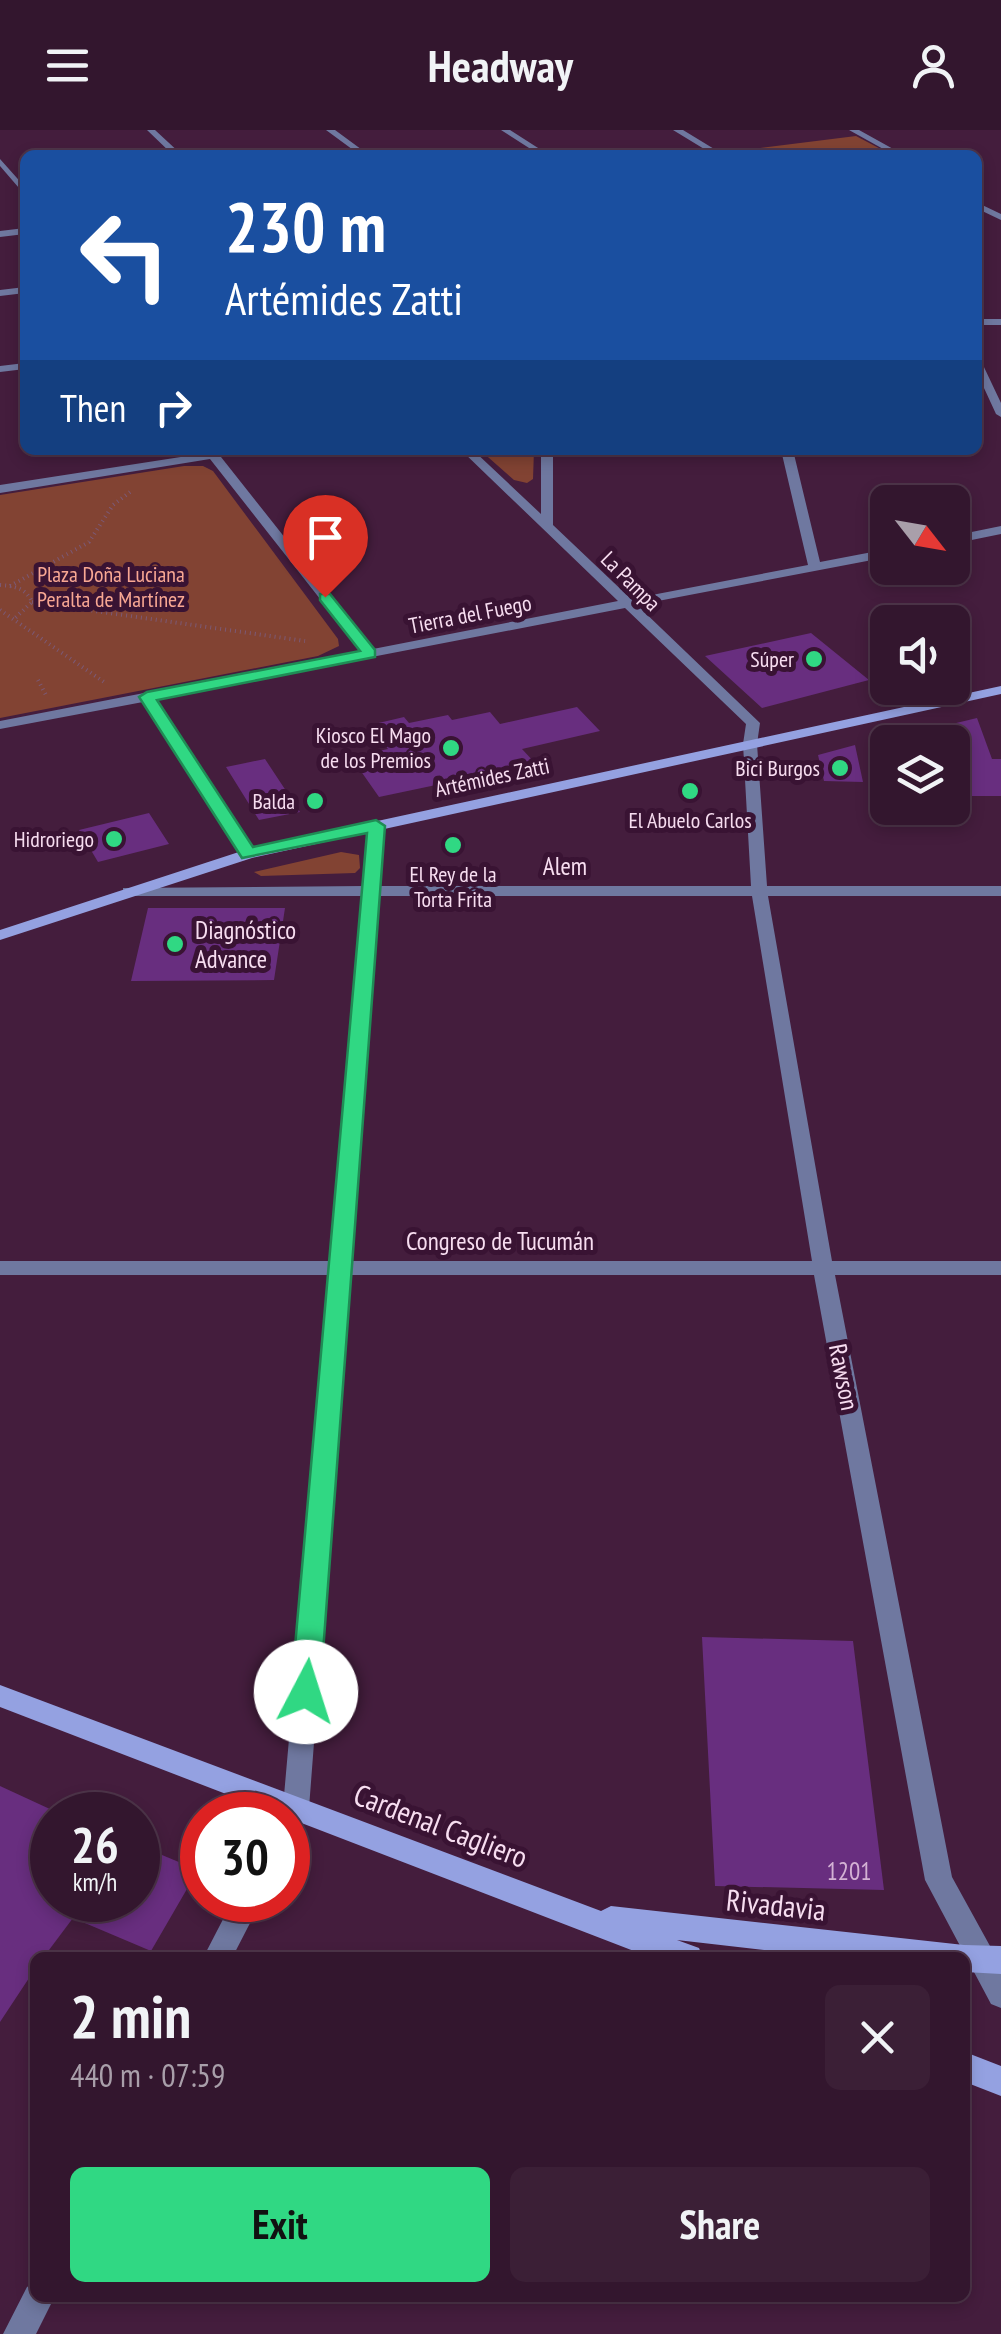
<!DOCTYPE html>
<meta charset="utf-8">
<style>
:root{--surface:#33162e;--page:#3b1f36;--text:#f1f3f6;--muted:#a99faa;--line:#4e354a;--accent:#30d883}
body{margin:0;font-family:"PT Sans Narrow",sans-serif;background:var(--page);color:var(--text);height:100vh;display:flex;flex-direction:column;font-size:38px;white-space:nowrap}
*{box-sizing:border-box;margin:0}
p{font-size:32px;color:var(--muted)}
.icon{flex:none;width:55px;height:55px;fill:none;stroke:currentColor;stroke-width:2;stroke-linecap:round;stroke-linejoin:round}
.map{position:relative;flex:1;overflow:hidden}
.drawer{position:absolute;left:30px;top:1822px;width:940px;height:350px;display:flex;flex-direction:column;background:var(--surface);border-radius:15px;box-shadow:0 5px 15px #0003,0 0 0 2px var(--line)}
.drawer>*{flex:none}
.hud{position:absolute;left:20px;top:20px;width:962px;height:305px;border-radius:15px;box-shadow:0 5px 15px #0003,0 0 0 2px var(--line);background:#1a4fa0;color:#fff;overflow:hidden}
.needle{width:65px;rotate:121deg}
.fabs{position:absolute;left:870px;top:355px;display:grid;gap:20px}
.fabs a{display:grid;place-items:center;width:100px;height:100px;border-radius:15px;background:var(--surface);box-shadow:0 5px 15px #0003,0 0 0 2px var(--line);font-size:50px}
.speed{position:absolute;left:30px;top:1662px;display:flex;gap:20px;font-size:50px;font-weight:700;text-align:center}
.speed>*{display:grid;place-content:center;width:130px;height:130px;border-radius:50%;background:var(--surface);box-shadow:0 5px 15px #0003,0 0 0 2px var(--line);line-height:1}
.speed small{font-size:25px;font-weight:400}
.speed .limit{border:15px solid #d22;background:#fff;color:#111}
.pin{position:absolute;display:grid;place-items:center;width:85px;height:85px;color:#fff;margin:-102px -42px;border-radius:50% 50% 50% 0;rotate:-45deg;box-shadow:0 0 10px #0007}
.pin .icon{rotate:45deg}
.me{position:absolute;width:110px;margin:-55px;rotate:5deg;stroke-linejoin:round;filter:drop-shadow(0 0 8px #0008)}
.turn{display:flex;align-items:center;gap:35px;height:210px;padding:0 40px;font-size:45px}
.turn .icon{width:130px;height:130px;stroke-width:2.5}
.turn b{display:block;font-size:70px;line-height:85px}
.then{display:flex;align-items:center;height:95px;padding:0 40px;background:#0003;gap:20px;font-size:38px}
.round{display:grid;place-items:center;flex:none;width:105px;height:105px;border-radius:15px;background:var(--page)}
.headline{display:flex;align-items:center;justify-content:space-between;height:170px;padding:0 40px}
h1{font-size:60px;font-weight:600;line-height:75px}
.action{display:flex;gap:20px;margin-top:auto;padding:20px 40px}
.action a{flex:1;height:115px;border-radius:15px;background:var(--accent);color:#111;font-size:40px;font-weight:600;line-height:115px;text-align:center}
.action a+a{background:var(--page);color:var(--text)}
header{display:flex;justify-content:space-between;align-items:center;height:130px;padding:0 40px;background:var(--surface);font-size:45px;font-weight:600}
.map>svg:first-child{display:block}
.green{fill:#824333}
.building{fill:#682e7f}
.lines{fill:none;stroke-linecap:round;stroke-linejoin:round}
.path{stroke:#7c5975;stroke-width:4;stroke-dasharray:1 4;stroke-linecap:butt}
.street{fill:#6f78a0;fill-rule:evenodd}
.secondary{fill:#94a1e1;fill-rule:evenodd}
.route{fill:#30d883;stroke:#1f8c55;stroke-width:2.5}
.poi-dot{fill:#30d883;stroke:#391333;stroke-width:4}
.labels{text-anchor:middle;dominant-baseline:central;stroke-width:10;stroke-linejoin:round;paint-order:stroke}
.far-park-label{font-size:22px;fill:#f8a793;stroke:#391333}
.far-street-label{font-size:22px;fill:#f7ddf0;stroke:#391333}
.far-poi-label{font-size:22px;fill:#f7ddf0;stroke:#391333;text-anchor:end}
.street-label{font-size:25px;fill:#f7ddf0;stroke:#391333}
.poi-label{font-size:25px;fill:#f7ddf0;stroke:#391333;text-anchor:start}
.near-number-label{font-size:25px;fill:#d3b1d4}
.near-street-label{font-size:30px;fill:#f7ddf0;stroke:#391333}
</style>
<header><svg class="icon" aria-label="menu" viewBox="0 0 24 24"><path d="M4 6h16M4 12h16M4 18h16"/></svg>Headway<svg class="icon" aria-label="person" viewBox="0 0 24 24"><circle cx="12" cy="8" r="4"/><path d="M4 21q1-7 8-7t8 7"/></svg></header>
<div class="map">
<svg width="1001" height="2204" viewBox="0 0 1001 2204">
<rect width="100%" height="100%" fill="#441d3d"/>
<!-- green -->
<path class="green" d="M 856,6 L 892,25 L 734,25 L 729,22 Z
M 480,320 L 534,320 L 533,349 L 527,353 L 514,350 Z
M 184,336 L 203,336 L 213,341 L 338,509 L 339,516 L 318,526 L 0,588 L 0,365 Z
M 341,722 L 359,725 L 360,738 L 355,743 L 261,746 L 254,742 Z"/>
<!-- building -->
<path class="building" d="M 811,503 L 869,550 L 762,578 L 705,526 Z
M 577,577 L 600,601 L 522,619 L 535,633 L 474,647 L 379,667 L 351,627 L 388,619 L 370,595 L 404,587 L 409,593 L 448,585 L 452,590 L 490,582 L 500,594 Z
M 977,588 L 992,629 L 1001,629 L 1001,666 L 952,666 L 952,594 Z
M 855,615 L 863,652 L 824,651 L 818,625 Z
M 265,629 L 300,682 L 259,690 L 226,637 Z
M 149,683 L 169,714 L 98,732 L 79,700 Z
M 148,778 L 285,778 L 274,850 L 131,851 Z
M 702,1507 L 853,1511 L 884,1760 L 715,1756 Z
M 0,1656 L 52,1680 L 52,1770 L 138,1770 L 138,1715 L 198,1740 L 151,1821 L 73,1788 L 43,1828 L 35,1828 L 35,1839 L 0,1892 Z"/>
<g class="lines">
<!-- path -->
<path class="path" d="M 499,322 L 526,321
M 0,455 C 14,456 26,458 32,472 L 14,489
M 10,456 L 89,412 L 113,375 L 130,362
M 32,472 L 305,511
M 0,480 L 104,552
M 38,550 L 46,565"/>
<!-- street -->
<path class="street" d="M 147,0 L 155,0 L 182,25 L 173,25 Z
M 326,0 L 335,0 L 369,25 L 360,25 Z
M 501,0 L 510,0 L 549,25 L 540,25 Z
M 673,0 L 683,0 L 724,25 L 714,25 Z
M 849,0 L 859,0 L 904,25 L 894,25 Z
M 0,29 L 25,57 L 25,65 L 0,36 Z
M 978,73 L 1001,84 L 1001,90 L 978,79 Z
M 25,98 L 25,104 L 0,107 L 0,101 Z
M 25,157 L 25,163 L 0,166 L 0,160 Z
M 978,189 L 1001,189 L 1001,195 L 978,195 Z
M 978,232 L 983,235 L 1001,273 L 1001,287 L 996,284 L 978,245 Z
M 25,233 L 25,239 L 0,242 L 0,236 Z
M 252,320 L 221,327 L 373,519 L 618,471 L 461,320 L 473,320 L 541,384 L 541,320 L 553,320 L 553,395 L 631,469 L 808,435 L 781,320 L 793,320 L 820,432 L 888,419 L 888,427 L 637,475 L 760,593 L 757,614 L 767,756 L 1001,756 L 1001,766 L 768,766 L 832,1131 L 1001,1131 L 1001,1145 L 835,1145 L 952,1747 L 1001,1836 L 1001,1878 L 991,1874 L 925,1750 L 814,1145 L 350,1145 L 309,1678 L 297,1703 L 288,1706 L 288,1685 L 279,1685 L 283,1677 L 330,1145 L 0,1145 L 0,1131 L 331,1131 L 363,766 L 129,766 L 123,764 L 123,758 L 364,756 L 369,695 L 377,690 L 385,695 L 380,756 L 751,756 L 743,614 L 746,594 L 625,478 L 155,569 L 256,724 L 248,729 L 240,724 L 143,572 L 0,599 L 0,591 L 361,521 L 210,329 L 0,363 L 0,355 L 213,322 ZM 379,766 L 752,766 L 812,1131 L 351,1131 Z
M 1001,396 L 1001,404 L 952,414 L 952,406 Z
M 233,1770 L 262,1770 L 232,1828 L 203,1828 Z
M 35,2153 L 35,2168 L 54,2168 L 36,2204 L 3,2204 L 27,2157 Z"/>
<!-- secondary -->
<path class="secondary" d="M 1001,556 L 1001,564 L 252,728 L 0,810 L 0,800 L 248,719 Z
M 0,1555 L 601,1781 L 611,1776 L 964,1815 L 1001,1816 L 1001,1844 L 965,1842 L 965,1828 L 835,1828 L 677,1810 L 699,1818 L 703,1828 L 652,1828 L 0,1577 Z
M 965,1922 L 1001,1936 L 1001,1966 L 965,1952 Z"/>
</g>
<!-- route -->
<path class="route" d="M 320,464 L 330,464 L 375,520 L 375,527 L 157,570 L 253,717 L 376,690 L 385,696 L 320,1562 L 316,1571 L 306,1575 L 295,1571 L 291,1562 L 367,703 L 242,728 L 139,567 L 147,562 L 360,521 L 320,470 Z"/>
<!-- markers -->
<g class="poi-dot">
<circle cx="814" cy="529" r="10"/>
<circle cx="451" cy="618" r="10"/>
<circle cx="840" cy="638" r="10"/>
<circle cx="690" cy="661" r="10"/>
<circle cx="315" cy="671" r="10"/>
<circle cx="114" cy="709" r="10"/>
<circle cx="453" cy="715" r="10"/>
<circle cx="175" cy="814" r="10"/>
</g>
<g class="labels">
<!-- far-park labels -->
<g class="far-park-label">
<text x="111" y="444">Plaza Doña Luciana<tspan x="111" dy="25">Peralta de Martínez</tspan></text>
</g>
<!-- far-street labels -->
<g class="far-street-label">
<text transform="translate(631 451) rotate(45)">La Pampa</text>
<text transform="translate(470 484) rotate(-11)">Tierra del Fuego</text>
<text transform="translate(492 647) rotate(-12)">Artémides Zatti</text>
</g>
<!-- far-poi labels -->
<g class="far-poi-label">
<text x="794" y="529">Súper</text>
<text x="431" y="605">Kiosco El Mago<tspan x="431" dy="25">de los Premios</tspan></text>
<text x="820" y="638">Bici Burgos</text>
<text x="295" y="671">Balda</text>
<text x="690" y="690" text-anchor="middle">El Abuelo Carlos</text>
<text x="94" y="709">Hidroriego</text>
<text x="453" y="744" text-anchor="middle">El Rey de la<tspan x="453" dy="25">Torta Frita</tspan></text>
</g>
<!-- street labels -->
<g class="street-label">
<text x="565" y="736">Alem</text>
<text x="500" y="1111">Congreso de Tucumán</text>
<text transform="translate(844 1247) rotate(79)">Rawson</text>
</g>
<!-- poi labels -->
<g class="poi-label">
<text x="195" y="800">Diagnóstico<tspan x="195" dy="29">Advance</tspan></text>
</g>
<!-- near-number labels -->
<g class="near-number-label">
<text x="849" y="1741">1201</text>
</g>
<!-- near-street labels -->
<g class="near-street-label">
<text transform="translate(441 1695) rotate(21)">Cardenal Cagliero</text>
<text transform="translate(776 1774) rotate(6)">Rivadavia</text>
</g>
</g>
</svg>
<div class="fabs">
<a><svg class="needle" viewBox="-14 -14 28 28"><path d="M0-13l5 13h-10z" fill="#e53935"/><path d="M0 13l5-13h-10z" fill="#a99faa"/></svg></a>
<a><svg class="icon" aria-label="sound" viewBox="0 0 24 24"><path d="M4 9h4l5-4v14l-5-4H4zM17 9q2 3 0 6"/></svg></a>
<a><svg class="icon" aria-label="layers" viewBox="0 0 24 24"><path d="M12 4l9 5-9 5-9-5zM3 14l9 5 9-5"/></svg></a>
</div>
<div class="speed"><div>26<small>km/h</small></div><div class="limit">30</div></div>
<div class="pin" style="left:325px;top:467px;background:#d93025"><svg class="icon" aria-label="arrive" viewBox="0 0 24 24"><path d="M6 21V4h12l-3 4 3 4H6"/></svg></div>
<svg class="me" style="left:306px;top:1562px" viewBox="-20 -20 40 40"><circle r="19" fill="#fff"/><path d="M0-13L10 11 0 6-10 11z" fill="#30d883"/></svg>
<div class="hud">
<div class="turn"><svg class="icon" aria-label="left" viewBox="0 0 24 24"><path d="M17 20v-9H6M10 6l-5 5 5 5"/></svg><div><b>230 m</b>Artémides Zatti</div></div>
<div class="then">Then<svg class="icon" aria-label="right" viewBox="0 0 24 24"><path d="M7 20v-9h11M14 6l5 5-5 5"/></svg></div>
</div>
<section class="drawer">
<div class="headline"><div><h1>2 min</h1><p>440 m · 07:59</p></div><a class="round"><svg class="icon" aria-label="close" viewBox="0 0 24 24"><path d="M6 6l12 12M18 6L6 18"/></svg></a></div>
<div class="action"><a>Exit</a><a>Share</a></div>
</section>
</div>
